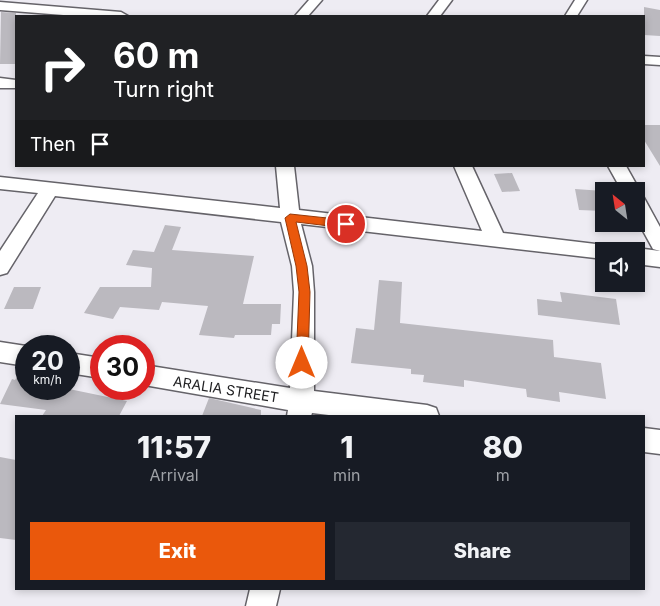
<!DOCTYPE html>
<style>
:root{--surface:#171b24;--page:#242831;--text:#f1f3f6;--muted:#9ea1a6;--accent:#ea580c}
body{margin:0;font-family:Inter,sans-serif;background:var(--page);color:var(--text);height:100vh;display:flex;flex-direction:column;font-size:19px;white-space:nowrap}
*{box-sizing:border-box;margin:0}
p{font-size:16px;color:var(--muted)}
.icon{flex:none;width:28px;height:28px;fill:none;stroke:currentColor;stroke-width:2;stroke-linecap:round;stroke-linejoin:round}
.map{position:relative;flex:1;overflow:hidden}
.drawer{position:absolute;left:15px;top:415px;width:630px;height:175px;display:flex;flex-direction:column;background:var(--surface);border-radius:0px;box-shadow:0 2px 8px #0003}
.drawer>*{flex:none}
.banner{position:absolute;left:15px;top:15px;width:630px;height:152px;border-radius:0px;box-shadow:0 2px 8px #0003;background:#202124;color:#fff;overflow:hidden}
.needle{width:32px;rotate:330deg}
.tools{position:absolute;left:595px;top:182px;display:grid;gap:10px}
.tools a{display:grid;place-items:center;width:50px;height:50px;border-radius:0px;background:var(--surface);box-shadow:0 2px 8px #0003;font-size:25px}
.speed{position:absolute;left:15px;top:335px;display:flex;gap:10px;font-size:25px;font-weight:700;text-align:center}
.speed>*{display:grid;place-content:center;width:65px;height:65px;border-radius:50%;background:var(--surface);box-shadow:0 2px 8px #0003;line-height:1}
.speed small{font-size:12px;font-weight:400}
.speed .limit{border:8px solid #d22;background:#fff;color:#111}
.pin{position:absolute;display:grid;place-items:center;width:42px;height:42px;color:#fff;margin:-21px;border:2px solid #fff;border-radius:50%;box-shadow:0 1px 5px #0007}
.me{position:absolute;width:55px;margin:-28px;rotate:0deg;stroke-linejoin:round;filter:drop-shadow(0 0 4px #0008)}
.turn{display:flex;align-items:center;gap:18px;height:105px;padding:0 15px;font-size:22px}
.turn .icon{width:65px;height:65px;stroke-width:2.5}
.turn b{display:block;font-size:35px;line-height:42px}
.then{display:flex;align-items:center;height:48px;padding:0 15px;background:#0003;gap:10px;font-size:19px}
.eta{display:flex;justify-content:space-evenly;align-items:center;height:85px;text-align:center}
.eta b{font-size:30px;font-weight:800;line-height:35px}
.primary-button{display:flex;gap:10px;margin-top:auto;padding:10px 15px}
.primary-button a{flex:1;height:58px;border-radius:0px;background:var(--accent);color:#fff;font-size:20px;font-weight:800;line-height:58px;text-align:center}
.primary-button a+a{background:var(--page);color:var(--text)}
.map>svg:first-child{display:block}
.building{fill:#bbb9bf}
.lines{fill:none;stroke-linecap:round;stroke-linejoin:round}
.street-casing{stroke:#656369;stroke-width:3}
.street{fill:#fff;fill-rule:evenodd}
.route{fill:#ea580c;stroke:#983908}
.labels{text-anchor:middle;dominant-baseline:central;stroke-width:4.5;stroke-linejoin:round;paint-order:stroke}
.street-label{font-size:14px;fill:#222224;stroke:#fff}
</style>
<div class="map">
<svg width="660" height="606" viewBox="0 0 660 606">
<rect width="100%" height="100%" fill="#eeecf3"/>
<!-- building -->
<path class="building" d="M 644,7 L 660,10 L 660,36 L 644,35 Z
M 1,12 L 16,13 L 16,64 L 0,64 Z
M 644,125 L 660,125 L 660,166 L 644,140 Z
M 512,173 L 520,191 L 502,192 L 494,174 Z
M 575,189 L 604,191 L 604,211 L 579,210 Z
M 165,225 L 181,227 L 172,250 L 254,256 L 243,304 L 281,304 L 280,324 L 272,324 L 271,335 L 235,335 L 234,338 L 199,335 L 208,306 L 162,302 L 159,310 L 120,307 L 113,319 L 84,313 L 100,287 L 151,287 L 152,268 L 126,265 L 133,250 L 154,252 Z
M 379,280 L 402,282 L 400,323 L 553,340 L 554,357 L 601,363 L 606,399 L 559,392 L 560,402 L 527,397 L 526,389 L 464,380 L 464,387 L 423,382 L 424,375 L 411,374 L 411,369 L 351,363 L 356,328 L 374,330 Z
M 14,287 L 41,287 L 33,309 L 4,309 Z
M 560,292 L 616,299 L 620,325 L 538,315 L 537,299 L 562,302 Z
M 23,367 L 26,368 L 26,389 L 69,389 L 127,401 L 119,416 L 42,416 L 46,410 L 0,404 L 12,379 L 15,380 Z
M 209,398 L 261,410 L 261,416 L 202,416 Z
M 0,457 L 16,460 L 16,540 L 0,538 Z"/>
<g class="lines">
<defs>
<path id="street" d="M 309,0 L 322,0 L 308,16 L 295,16 Z
M 439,0 L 452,0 L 440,16 L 427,16 Z
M 575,0 L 587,0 L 577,16 L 565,16 Z
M 0,2 L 121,12 L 128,16 L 76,16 L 0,10 Z
M 644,56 L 660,57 L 660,65 L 644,64 Z
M 0,78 L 16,80 L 16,88 L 0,88 Z
M 276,166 L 294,166 L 299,210 L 482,231 L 454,166 L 472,166 L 503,233 L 604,245 L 611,247 L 613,251 L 604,251 L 604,259 L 301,224 L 312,266 L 314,292 L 314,391 L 427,405 L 436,408 L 439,416 L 337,416 L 312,413 L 311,416 L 287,416 L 288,410 L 144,385 L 144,365 L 290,388 L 294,292 L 292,266 L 281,222 L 55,196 L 7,273 L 0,275 L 0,251 L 38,193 L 0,189 L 0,177 L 280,208 Z
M 608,166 L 626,166 L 640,191 L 638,195 L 643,196 L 660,227 L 660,251 L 653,249 L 636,218 L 636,191 L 622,191 Z
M 636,248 L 660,251 L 660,267 L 636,264 L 636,251 L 629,251 Z
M 0,342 L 26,346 L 26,366 L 0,362 Z
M 69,353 L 101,358 L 101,378 L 69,373 Z
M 644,428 L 660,430 L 660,454 L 644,452 Z
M 250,589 L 280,589 L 276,606 L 246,606 Z"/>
</defs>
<!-- street casing -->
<use href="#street" class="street-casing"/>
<!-- street -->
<use href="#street" class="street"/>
</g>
<!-- route -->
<path class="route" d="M 290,214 L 346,220 L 351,224 L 346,228 L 296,222 L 307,266 L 310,292 L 308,363 L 302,369 L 296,363 L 299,292 L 296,266 L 285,218 Z"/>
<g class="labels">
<!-- street labels -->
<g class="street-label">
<text transform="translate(226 389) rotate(9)">ARALIA STREET</text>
</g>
</g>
</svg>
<div class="tools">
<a><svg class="needle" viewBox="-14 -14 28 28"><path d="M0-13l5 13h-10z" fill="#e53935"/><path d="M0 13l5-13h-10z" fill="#9ea1a6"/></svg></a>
<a><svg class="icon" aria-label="sound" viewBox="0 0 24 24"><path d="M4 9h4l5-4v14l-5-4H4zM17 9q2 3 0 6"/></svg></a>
</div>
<div class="speed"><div>20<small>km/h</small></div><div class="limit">30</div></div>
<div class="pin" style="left:346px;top:224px;background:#d93025"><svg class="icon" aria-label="arrive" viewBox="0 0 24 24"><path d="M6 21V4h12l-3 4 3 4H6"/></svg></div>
<svg class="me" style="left:302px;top:363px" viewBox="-20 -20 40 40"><circle r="19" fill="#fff"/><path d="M0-13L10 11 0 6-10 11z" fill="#ea580c"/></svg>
<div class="banner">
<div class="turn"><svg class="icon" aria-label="right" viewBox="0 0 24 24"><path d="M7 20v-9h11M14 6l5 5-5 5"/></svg><div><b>60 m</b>Turn right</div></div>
<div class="then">Then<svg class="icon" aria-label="arrive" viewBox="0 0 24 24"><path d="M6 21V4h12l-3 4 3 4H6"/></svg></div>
</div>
<section class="drawer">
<div class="eta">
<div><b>11:57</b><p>Arrival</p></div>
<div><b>1</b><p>min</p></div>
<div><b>80</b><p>m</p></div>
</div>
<div class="primary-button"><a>Exit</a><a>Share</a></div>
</section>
</div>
